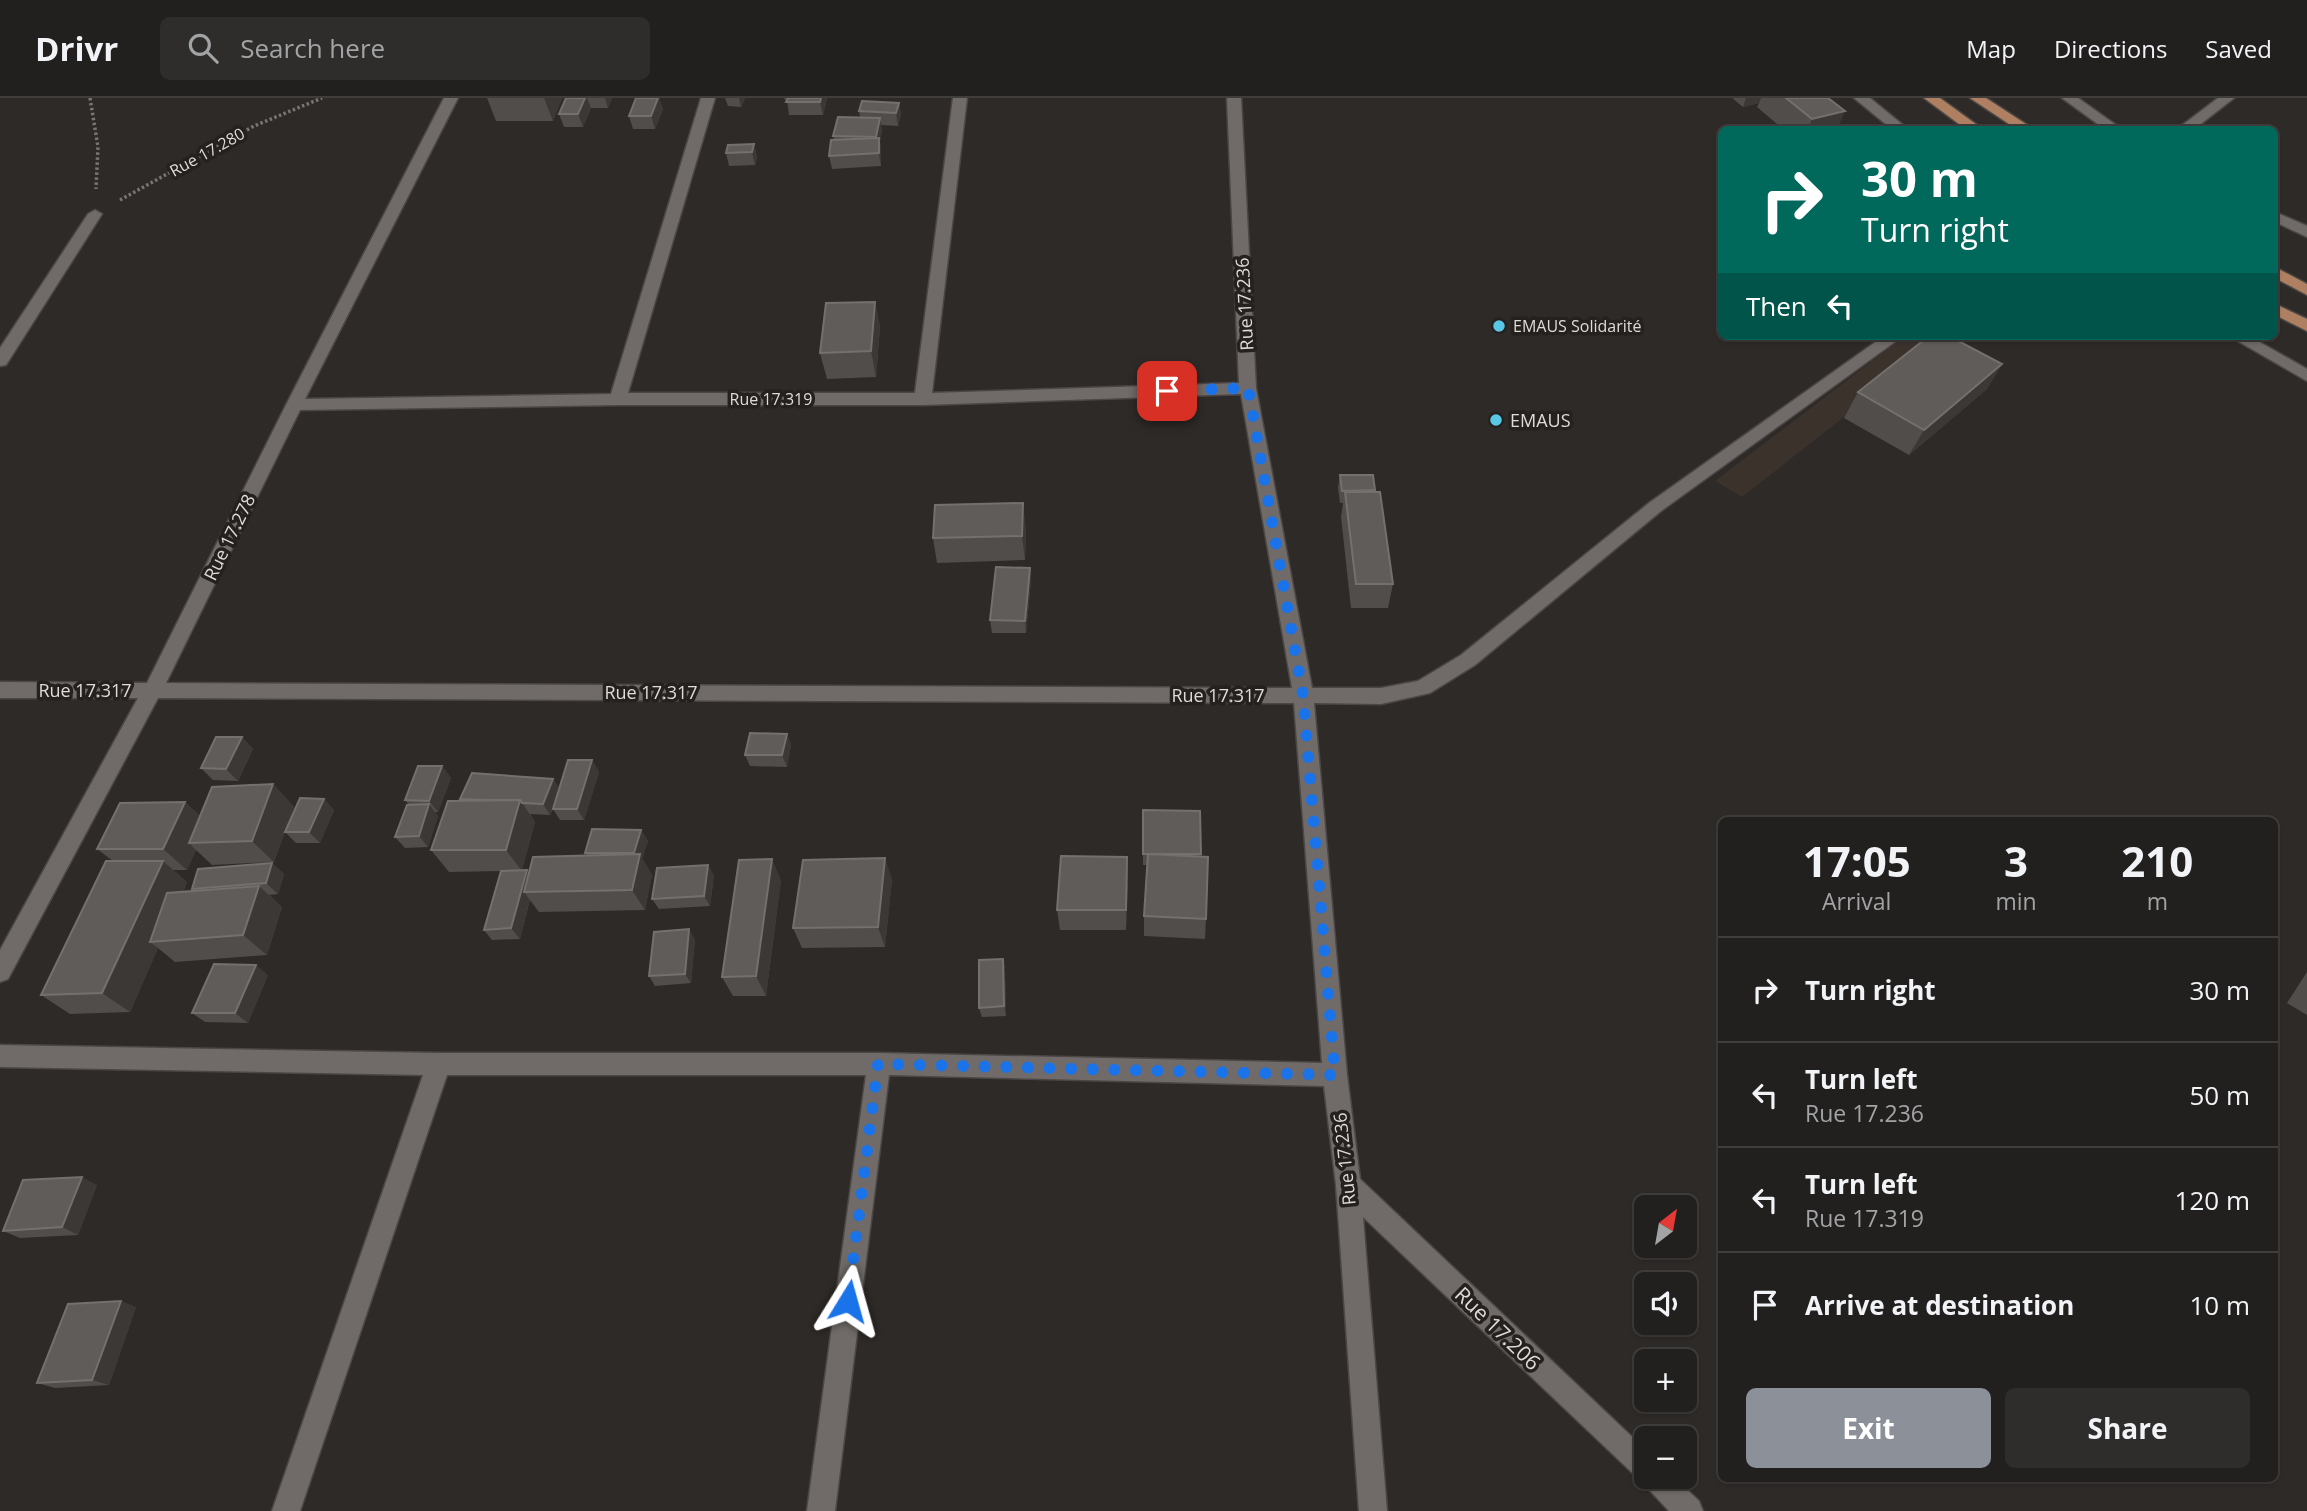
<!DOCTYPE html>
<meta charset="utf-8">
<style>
:root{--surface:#22201e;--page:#2e2d2b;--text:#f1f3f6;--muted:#a2a3a4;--line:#3f3e3c;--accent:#8c9099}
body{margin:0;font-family:"Open Sans",sans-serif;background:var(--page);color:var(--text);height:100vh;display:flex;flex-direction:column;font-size:26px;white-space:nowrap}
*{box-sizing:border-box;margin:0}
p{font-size:23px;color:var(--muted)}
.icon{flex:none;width:38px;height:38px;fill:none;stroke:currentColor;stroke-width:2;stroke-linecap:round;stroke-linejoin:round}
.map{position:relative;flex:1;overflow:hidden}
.side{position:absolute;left:1718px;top:719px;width:560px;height:665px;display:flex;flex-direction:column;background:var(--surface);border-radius:10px;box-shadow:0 2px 5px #0004,0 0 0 2px var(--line)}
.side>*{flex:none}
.banner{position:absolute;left:1718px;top:28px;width:560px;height:214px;border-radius:10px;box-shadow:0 2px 5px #0004,0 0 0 2px var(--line);background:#00695c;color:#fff;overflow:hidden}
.needle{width:46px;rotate:31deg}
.controls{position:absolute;left:1634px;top:1097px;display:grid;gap:14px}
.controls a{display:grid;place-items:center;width:63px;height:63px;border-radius:10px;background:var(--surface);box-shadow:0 2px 5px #0004,0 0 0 2px var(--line);font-size:35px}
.pin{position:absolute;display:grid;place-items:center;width:60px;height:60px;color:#fff;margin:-30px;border-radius:14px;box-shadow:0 4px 10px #0006}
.me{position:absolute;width:77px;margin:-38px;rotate:8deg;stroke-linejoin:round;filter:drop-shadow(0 0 5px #0008)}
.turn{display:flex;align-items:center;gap:24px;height:147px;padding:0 28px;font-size:32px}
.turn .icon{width:91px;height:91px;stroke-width:2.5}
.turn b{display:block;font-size:49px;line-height:60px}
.then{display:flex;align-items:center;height:66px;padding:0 28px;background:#0003;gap:14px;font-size:26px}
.eta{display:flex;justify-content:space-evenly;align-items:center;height:119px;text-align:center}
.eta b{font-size:42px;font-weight:700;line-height:49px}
.button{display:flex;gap:14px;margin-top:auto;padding:14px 28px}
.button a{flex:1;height:80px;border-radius:10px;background:var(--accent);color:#fff;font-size:28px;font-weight:700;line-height:80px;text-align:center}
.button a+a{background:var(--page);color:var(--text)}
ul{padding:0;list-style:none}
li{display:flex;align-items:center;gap:21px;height:105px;padding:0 28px;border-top:2px solid var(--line)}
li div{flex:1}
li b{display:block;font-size:26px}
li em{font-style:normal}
header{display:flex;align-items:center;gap:42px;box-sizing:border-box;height:98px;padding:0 35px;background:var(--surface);border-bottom:2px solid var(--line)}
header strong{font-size:33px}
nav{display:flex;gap:38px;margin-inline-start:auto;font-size:24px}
.search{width:490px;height:63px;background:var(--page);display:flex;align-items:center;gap:18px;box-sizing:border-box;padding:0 24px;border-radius:10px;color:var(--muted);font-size:26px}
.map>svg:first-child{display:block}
.built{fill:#3b322c}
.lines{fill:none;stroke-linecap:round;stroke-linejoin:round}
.minor-casing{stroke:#4b4745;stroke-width:3}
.major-casing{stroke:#4b4745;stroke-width:3}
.path{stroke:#787573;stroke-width:3.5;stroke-dasharray:2.5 2.5;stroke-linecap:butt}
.minor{fill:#706b68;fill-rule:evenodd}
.major{fill:#af7f61;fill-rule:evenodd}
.wall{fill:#514d4a}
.shaded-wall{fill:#3c3836}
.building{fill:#605c59;stroke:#74706e;stroke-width:2}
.route{stroke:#1a73e8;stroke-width:12;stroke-dasharray:0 21.6}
.poi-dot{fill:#58c8e4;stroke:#25211e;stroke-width:2.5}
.labels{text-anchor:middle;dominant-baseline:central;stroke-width:7;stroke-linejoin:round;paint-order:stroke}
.far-street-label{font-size:16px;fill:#dedbda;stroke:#25211e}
.far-poi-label{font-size:16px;fill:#dedbda;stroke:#25211e;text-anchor:start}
.street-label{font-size:18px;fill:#dedbda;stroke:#25211e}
.poi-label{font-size:18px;fill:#dedbda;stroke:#25211e;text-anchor:start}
.near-street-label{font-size:21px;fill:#dedbda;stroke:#25211e}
</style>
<header>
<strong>Drivr</strong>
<div class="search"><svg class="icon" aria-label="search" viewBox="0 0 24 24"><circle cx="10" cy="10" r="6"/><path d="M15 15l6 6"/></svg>Search here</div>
<nav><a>Map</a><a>Directions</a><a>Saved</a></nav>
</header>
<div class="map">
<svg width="2307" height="1413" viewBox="0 0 2307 1413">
<rect width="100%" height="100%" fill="#2e2a28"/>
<!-- built -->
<path class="built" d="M 1905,238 L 1947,238 L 1742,399 L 1715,383 Z"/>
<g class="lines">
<defs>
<path id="minor" d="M 444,0 L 458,0 L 305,301 L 611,296 L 701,0 L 715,0 L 628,295 L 915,295 L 953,0 L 967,0 L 932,295 L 1239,285 L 1227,0 L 1241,0 L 1256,290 L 1312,590 L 1381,590 L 1418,583 L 1461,557 L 1649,405 L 1884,238 L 1903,238 L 1661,413 L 1475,567 L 1430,595 L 1381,606 L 1314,605 L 1347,977 L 1360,1081 L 1647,1353 L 1647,1379 L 1674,1379 L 1699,1403 L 1703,1413 L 1669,1413 L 1642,1384 L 1363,1119 L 1387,1413 L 1359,1413 L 1336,1087 L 1324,988 L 889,977 L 835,1413 L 807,1413 L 866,977 L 447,977 L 300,1413 L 272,1413 L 423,977 L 0,969 L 0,947 L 439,955 L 879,955 L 1322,965 L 1294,605 L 158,600 L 8,881 L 0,884 L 0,852 L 138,600 L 0,600 L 0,584 L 147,585 L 286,307 ZM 1241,296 L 1292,590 L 166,585 L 300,312 L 618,307 L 923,307 Z
M 1854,0 L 1870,0 L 1909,32 L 1893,32 Z
M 2062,0 L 2078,0 L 2123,32 L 2106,32 Z
M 2218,0 L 2234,0 L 2193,32 L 2176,32 Z
M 95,112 L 102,116 L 6,267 L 0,268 L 0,250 L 88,116 Z
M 2275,114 L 2307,128 L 2307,139 L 2275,124 Z
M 2229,238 L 2249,238 L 2307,271 L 2307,283 Z"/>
<path id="major" d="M 1924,0 L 1940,0 L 1984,32 L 1967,32 Z
M 1970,0 L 1986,0 L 2035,32 L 2018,32 Z
M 2275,169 L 2307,186 L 2307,197 L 2275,180 Z
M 2275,206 L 2307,221 L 2307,233 L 2275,217 Z"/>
</defs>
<!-- minor casing -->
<use href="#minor" class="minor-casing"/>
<!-- major casing -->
<use href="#major" class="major-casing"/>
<!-- path -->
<path class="path" d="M 90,0 L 98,49 L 96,91
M 120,102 L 254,28 L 322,0"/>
<!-- minor -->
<use href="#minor" class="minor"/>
<!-- major -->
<use href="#major" class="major"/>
</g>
<!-- wall -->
<path class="wall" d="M 487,0 L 562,0 L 553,23 L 496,23 Z
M 566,0 L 612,0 L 608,10 L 591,10 L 583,29 L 564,29 L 559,16 Z
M 636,0 L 659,0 L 663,11 L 655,31 L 633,31 L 629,18 Z
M 725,0 L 745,0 L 741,9 L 728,8 Z
M 784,0 L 827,0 L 823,17 L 789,17 L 787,2 L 785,2 Z
M 1732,0 L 1828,0 L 1837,32 L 1784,32 L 1757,9 L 1759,5 L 1743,9 Z
M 899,5 L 901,17 L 898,28 L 881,27 L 882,33 L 880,43 L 881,53 L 881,68 L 832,71 L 829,58 L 834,42 L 833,38 L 860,19 L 859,13 Z
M 754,46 L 757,59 L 755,67 L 729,68 L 726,55 Z
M 875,204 L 880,229 L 876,279 L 827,281 L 820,255 Z
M 2002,266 L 1987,291 L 1909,357 L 1844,320 L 1858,294 Z
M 1340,377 L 1375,392 L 1393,486 L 1388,510 L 1351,510 L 1341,419 L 1343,405 L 1340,405 L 1338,390 Z
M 1026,430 L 1025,462 L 937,465 L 933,440 Z
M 1030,470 L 1031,482 L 1026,535 L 992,535 L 990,522 Z
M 787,636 L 791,647 L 787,669 L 750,668 L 745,657 Z
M 242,639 L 253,651 L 238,683 L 213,682 L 201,670 Z
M 592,662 L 599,674 L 584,722 L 560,722 L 553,711 L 550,717 L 530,716 L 535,724 L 522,772 L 529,774 L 586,757 L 585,755 L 641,732 L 648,743 L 642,760 L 652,777 L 645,812 L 539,814 L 530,802 L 520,841 L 492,842 L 484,832 L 501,773 L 449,774 L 431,752 L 462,703 L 460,701 L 553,681 L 559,690 Z
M 442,668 L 451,680 L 438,714 L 435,714 L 438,718 L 428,749 L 405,750 L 395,739 L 409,707 L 405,702 Z
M 273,686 L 294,709 L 286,731 L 324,701 L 334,712 L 320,745 L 296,745 L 285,734 L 274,764 L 212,767 L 196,752 L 187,772 L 173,772 L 187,784 L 183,794 L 194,793 L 192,791 L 272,765 L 284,776 L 278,796 L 269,797 L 282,809 L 267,857 L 175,864 L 158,850 L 130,914 L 70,916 L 41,897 L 113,763 L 97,751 L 185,704 L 200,718 Z
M 1143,712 L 1201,756 L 1206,821 L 1205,841 L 1144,838 L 1144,818 L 1147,767 L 1143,767 Z
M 1127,759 L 1128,780 L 1126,832 L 1060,832 L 1057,812 Z
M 714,777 L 710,808 L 659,811 L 652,801 Z
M 892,781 L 885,849 L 802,850 L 793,830 Z
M 781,782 L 766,898 L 733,898 L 722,879 Z
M 695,841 L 691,885 L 655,888 L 649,878 Z
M 1003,861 L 1005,871 L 1006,918 L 982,919 L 979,910 Z
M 2307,874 L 2307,917 L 2287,905 Z
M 268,877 L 248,925 L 205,924 L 192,915 Z
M 97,1087 L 78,1137 L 20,1140 L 3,1133 Z
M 136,1209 L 109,1287 L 55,1290 L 37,1285 Z"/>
<!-- shaded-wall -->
<path class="shaded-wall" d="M 544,0 L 562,0 L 553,23 Z
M 585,0 L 587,0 L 591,10 L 583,29 L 578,16 Z
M 605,0 L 612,0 L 608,10 Z
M 658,0 L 659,0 L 663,11 L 655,31 L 651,18 Z
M 739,0 L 745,0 L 741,9 Z
M 821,0 L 827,0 L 823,17 L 820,4 Z
M 1746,0 L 1761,0 L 1759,5 L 1743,9 Z
M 899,5 L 901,17 L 898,28 L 896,15 Z
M 1845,13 L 1837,32 L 1808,32 L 1812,21 Z
M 880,20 L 882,33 L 880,43 L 881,53 L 881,68 L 876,39 Z
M 754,46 L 757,59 L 755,67 L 752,54 Z
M 875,204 L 880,229 L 876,279 L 871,253 Z
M 2002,266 L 1987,291 L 1909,357 L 1924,332 Z
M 1023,405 L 1026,430 L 1025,462 L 1022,438 Z
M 1030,470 L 1031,482 L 1026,535 L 1025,523 Z
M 787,636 L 791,647 L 787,669 L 782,657 Z
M 242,639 L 253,651 L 238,683 L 226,671 Z
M 592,662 L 599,674 L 584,722 L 577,711 Z
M 442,668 L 451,680 L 438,714 L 429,703 Z
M 553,681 L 560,692 L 550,717 L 543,706 Z
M 273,686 L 294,709 L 274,764 L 252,743 Z
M 324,701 L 334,712 L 320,745 L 309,734 Z
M 520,702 L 535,724 L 522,773 L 506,752 Z
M 185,704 L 208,726 L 189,745 L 196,752 L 187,772 L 163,751 Z
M 429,706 L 438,718 L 428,749 L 419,738 Z
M 641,732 L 648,743 L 642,760 L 652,777 L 645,812 L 632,792 L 634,755 Z
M 1127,759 L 1128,780 L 1126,832 L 1126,812 Z
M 885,760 L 892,781 L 885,849 L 878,829 Z
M 772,761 L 781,782 L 766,898 L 756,878 Z
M 163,763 L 187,784 L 161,843 L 150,844 L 158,850 L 130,914 L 102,895 Z
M 272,765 L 284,776 L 278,796 L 266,785 Z
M 708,767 L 714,777 L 710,808 L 704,798 Z
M 527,772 L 535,783 L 524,794 L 530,802 L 520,841 L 511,830 Z
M 259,788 L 282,809 L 267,857 L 243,837 Z
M 689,831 L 695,841 L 691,885 L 685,876 Z
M 1003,861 L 1005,871 L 1006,918 L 1004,908 Z
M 256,867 L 268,877 L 248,925 L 235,915 Z
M 82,1079 L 97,1087 L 78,1137 L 62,1129 Z
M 121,1203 L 136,1209 L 109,1287 L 92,1282 Z"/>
<!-- building -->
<path class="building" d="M 566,0 L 585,0 L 578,16 L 559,16 Z
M 636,0 L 658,0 L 651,18 L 629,18 Z
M 788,0 L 821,0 L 820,4 L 786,4 Z
M 1786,0 L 1828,0 L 1845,13 L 1812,21 Z
M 862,3 L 899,5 L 896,15 L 859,13 Z
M 838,19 L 880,20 L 876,39 L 833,38 Z
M 879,40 L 879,55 L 829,58 L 831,42 Z
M 754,46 L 752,54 L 726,55 L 728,47 Z
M 875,204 L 871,253 L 820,255 L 826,205 Z
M 1929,238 L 1949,238 L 2002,266 L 1924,332 L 1858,294 Z
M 1340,377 L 1373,377 L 1375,392 L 1342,393 Z
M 1345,394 L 1380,394 L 1393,486 L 1356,486 Z
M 1023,405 L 1022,438 L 933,440 L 935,407 Z
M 996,469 L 1030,470 L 1025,523 L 990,522 Z
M 750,635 L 787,636 L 782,657 L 745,657 Z
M 216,639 L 242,639 L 226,671 L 201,670 Z
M 568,662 L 592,662 L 577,711 L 553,711 Z
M 418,668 L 442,668 L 429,703 L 405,702 Z
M 472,675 L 553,681 L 543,706 L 522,705 L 520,702 L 485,702 L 460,701 Z
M 273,686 L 252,743 L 189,745 L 212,689 Z
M 300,700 L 324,701 L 309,734 L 285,734 Z
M 520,702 L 506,752 L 431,752 L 448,703 Z
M 185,704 L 163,751 L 97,751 L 120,705 Z
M 429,706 L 419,738 L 395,739 L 407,707 Z
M 1143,712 L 1200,713 L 1201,756 L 1143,756 Z
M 592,731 L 641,732 L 634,755 L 585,755 Z
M 640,756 L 632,792 L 524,794 L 533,759 Z
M 1148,756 L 1208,759 L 1206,821 L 1144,818 Z
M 1061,758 L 1127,759 L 1126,812 L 1057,812 Z
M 885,760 L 878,829 L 793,830 L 803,762 Z
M 772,761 L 756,878 L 722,879 L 739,762 Z
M 106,763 L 163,763 L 102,895 L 41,897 Z
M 272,765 L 266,785 L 192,791 L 198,771 Z
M 708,767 L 704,798 L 652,801 L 657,770 Z
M 527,772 L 511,830 L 484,832 L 501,773 Z
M 259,788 L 243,837 L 150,844 L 167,795 Z
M 689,831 L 685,876 L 649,878 L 654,834 Z
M 1003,861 L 1004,908 L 979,910 L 979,862 Z
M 214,866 L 256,867 L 235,915 L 192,915 Z
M 82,1079 L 62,1129 L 3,1133 L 23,1082 Z
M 121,1203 L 92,1282 L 37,1285 L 68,1206 Z"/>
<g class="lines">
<!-- route -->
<path class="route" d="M 848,1203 L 878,966 L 1335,977 L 1303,597 L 1248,290 L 1167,293"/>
</g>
<!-- markers -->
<g class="poi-dot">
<circle cx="1499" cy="228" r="7"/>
<circle cx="1496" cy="322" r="7"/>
</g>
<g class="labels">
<!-- far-street labels -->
<g class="far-street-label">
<text transform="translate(207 54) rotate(-29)">Rue 17.280</text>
<text x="771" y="301">Rue 17.319</text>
</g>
<!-- far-poi labels -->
<g class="far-poi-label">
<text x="1513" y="228">EMAUS Solidarité</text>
</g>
<!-- street labels -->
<g class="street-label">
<text transform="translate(1244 206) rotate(-93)">Rue 17.236</text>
<text transform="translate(229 439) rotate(-64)">Rue 17.278</text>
<text x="85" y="592">Rue 17.317</text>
<text x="651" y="594">Rue 17.317</text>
<text x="1218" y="597">Rue 17.317</text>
<text transform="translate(1344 1061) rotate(-96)">Rue 17.236</text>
</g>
<!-- poi labels -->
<g class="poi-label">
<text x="1510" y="322">EMAUS</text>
</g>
<!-- near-street labels -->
<g class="near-street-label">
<text transform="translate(1498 1230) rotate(44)">Rue 17.206</text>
</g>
</g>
</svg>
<div class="controls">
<a><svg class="needle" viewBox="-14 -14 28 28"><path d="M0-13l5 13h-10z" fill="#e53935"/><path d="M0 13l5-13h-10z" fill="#a2a3a4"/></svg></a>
<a><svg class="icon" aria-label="sound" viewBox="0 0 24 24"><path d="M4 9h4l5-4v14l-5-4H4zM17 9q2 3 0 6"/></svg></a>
<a>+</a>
<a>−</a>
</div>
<div class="pin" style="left:1167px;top:293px;background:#d93025"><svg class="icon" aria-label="arrive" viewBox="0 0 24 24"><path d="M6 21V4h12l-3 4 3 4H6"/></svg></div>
<svg class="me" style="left:848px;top:1203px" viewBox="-20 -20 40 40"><path d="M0-17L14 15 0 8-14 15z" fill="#1a73e8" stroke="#fff" stroke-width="4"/></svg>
<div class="banner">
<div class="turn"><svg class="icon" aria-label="right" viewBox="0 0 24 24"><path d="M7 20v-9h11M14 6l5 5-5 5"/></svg><div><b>30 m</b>Turn right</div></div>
<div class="then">Then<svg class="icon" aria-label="left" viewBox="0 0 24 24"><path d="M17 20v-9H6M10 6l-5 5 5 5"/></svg></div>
</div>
<section class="side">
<div class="eta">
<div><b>17:05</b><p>Arrival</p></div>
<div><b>3</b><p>min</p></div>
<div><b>210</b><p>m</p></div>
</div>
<ul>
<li><svg class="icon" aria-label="right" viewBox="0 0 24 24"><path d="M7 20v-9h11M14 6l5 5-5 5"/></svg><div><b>Turn right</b></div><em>30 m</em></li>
<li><svg class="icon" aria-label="left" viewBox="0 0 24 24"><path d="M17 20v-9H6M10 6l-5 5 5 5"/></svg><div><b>Turn left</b><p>Rue 17.236</p></div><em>50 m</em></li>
<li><svg class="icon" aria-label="left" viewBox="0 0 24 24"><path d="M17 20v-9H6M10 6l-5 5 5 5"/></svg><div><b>Turn left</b><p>Rue 17.319</p></div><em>120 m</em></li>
<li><svg class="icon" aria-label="arrive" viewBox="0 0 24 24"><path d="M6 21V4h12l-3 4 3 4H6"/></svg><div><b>Arrive at destination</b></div><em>10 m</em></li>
</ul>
<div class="button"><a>Exit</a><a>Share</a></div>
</section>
</div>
